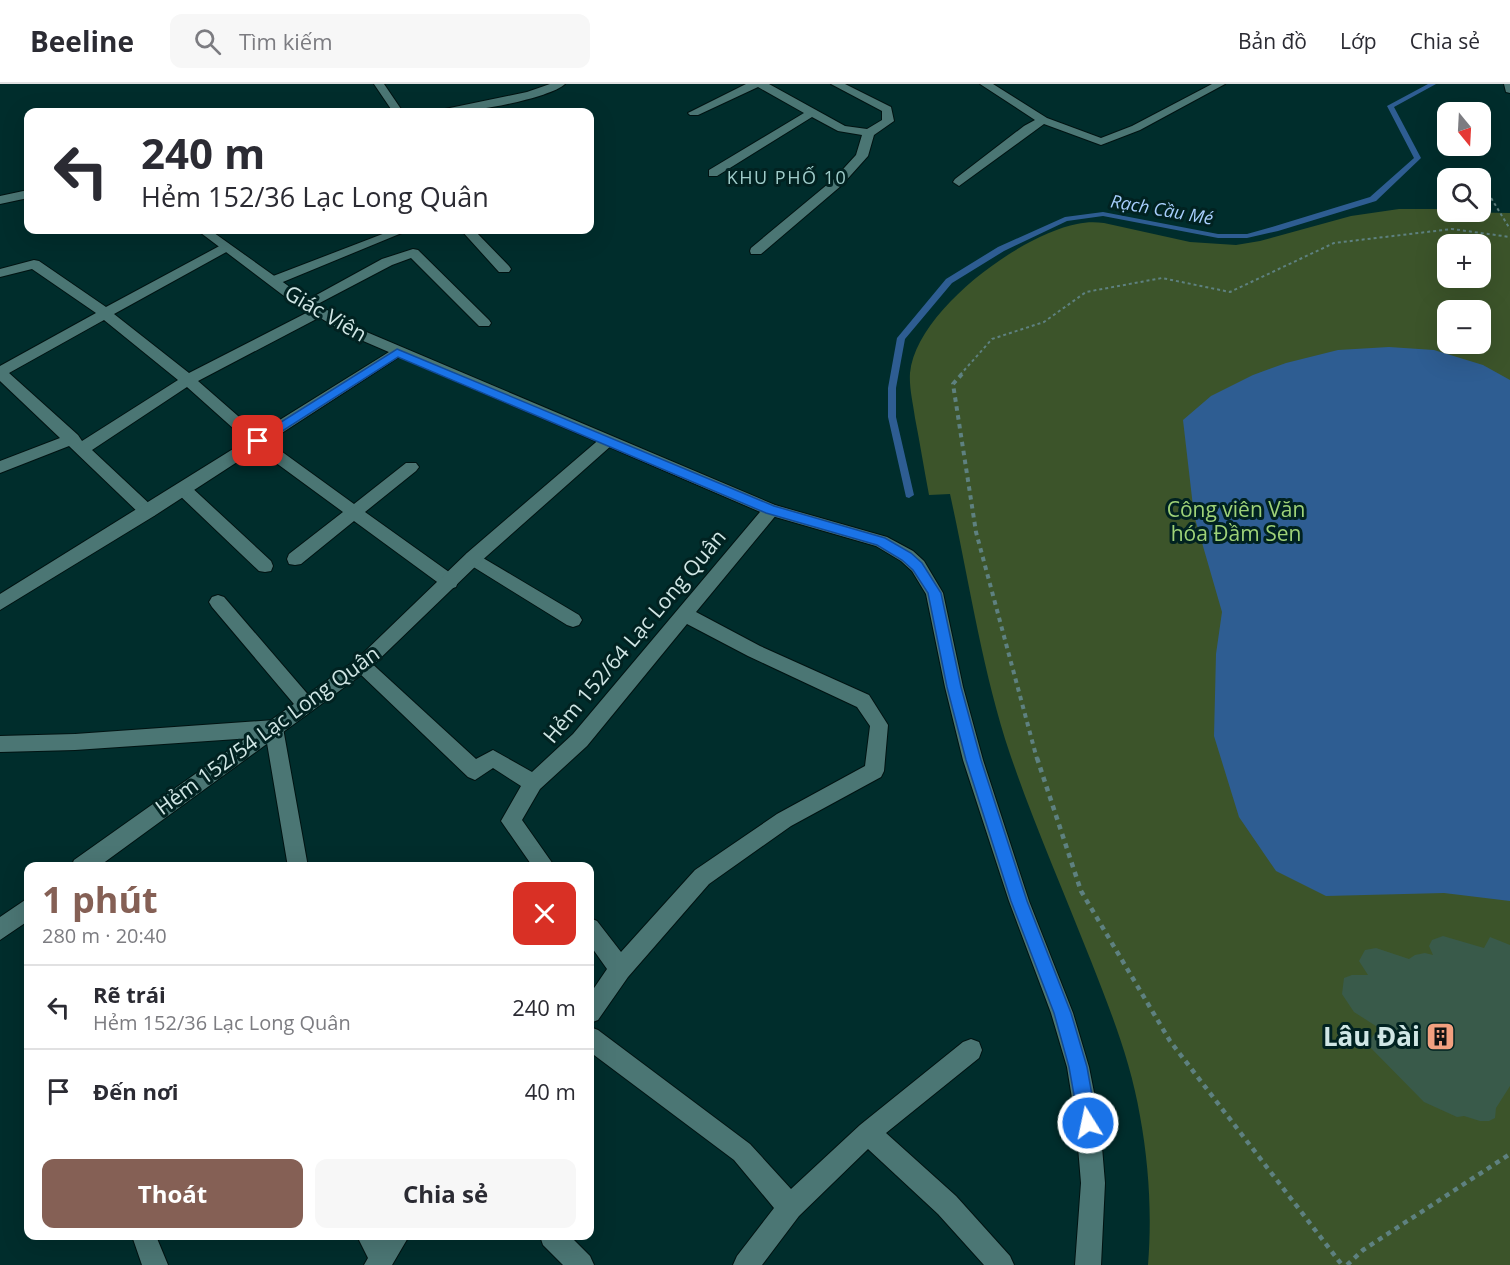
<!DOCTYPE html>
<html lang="vi">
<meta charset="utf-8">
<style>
:root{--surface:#fff;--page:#f7f7f7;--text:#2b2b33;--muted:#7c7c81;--line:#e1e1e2;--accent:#856055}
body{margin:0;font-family:"Open Sans",sans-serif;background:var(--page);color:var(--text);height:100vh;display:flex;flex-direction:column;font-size:22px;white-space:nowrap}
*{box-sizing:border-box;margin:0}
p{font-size:20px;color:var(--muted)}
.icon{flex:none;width:33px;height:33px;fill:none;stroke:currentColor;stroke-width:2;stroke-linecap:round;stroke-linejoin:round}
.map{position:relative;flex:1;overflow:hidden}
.details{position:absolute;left:24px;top:778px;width:570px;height:378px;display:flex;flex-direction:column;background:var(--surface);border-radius:12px;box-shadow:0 6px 24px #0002}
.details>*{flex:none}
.top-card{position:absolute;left:24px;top:24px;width:570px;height:126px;border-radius:12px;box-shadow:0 6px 24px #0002;background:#fff;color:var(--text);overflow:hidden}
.needle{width:39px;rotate:162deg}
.buttons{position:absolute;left:1437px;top:18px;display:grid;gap:12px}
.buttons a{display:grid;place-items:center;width:54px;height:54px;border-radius:12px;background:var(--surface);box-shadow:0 6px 24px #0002;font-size:30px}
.pin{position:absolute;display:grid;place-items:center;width:51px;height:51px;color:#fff;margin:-26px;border-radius:12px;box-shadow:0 3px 9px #0006}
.me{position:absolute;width:66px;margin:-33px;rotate:350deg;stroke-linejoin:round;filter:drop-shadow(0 0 4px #0008)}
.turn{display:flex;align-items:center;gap:21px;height:126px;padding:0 18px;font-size:27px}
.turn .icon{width:78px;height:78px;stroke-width:2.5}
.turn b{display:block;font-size:42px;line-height:51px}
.round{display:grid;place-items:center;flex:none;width:63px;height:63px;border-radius:12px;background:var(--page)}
.summary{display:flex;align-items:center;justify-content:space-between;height:102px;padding:0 18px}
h1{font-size:36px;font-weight:700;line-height:45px;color:var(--accent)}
.cta{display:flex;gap:12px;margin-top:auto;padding:12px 18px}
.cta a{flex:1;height:69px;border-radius:12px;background:var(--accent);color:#fff;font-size:24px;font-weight:700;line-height:69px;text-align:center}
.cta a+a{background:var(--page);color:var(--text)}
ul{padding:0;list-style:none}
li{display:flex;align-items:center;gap:18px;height:84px;padding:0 18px;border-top:2px solid var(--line)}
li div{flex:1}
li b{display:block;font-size:22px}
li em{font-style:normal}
header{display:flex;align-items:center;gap:36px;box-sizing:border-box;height:84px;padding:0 30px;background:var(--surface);border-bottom:2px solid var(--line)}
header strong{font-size:28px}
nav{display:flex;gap:33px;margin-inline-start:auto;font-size:21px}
.search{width:420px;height:54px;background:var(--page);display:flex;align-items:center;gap:15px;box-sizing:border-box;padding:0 21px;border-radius:12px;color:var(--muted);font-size:22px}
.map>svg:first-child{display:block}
.green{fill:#3c542a;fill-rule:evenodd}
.water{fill:#2e5d92}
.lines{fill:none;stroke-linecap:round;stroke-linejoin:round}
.stream{fill:#2e5d92;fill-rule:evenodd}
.building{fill:#395a4a}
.service-casing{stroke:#001312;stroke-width:2}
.minor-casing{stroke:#001312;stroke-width:2}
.tertiary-casing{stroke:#001312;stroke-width:2}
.secondary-casing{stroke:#001312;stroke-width:2}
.path-far2{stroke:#5e8180;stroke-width:2;stroke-dasharray:3 3;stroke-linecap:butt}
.path-far1{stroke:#5e8180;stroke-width:4;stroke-dasharray:4.5 4.5;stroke-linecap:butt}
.path{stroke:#5e8180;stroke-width:4.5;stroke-dasharray:5 5;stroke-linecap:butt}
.service{fill:#4b7674;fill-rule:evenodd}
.minor{fill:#4b7674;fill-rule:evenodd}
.tertiary{fill:#4b7674;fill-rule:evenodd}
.secondary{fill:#4b7674;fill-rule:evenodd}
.route{fill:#1a73e8;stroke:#114b97;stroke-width:1.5}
.labels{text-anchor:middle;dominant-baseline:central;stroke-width:6;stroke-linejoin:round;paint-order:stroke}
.far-neighbourhood-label{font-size:18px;letter-spacing:1.5px;fill:#a0cdcb;stroke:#012221}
.far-water-label{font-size:18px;font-style:italic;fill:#a7cefd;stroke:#012221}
.street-label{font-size:21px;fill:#d0e6e5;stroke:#012221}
.park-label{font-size:21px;fill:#9ed278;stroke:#012221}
.near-poi-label{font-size:26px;font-weight:bold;fill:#d0e6e5;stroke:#012221;text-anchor:end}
</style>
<header>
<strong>Beeline</strong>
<div class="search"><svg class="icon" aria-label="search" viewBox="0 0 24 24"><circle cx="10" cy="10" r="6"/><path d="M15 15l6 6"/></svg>Tìm kiếm</div>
<nav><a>Bản đồ</a><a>Lớp</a><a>Chia sẻ</a></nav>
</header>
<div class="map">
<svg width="1510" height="1181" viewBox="0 0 1510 1181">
<rect width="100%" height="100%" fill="#002d2c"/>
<!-- green -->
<path class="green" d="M 1399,125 L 1447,125 L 1448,128 L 1510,129 L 1510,1181 L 1148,1181 C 1152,1131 1149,1081 1140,1032 C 1131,978 1111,928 1091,877 C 1064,808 1034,740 1010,670 C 982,586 969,496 950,410 L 929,411 C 924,385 920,359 915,334 C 913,319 909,304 910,289 C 916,227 1020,151 1077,140 C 1086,138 1095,138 1104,139 L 1190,158 L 1236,161 L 1260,157 L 1351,132 ZM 1448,160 L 1480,160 L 1480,194 L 1448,194 ZM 1448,226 L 1480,226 L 1480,260 L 1448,260 Z"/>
<!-- water -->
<path class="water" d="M 1389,263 L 1434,266 L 1483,281 L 1510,296 L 1510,817 L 1444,809 L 1326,812 L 1276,787 L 1239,733 L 1214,652 L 1216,570 L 1222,528 L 1194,431 L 1183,336 L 1211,312 L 1253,291 L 1286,279 L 1338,266 Z"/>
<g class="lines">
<!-- stream -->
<path class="stream" d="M 1428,0 L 1436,0 L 1394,23 L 1421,74 L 1376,117 L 1278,147 L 1247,154 L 1218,154 L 1103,132 L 1067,137 L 1004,167 L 952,199 L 905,255 L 896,304 L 896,333 L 914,411 L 909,414 L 906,413 L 888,333 L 888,304 L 897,254 L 946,195 L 998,163 L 1065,133 L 1103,128 L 1218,150 L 1247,150 L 1272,143 L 1370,113 L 1414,74 L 1387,22 Z"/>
</g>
<!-- building -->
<path class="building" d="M 1443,852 L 1484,864 L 1490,853 L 1510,861 L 1510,1002 L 1496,1024 L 1495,1034 L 1489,1037 L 1480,1037 L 1464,1032 L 1457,1033 L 1424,1018 L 1367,960 L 1379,944 L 1354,928 L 1342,910 L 1344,894 L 1352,891 L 1368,891 L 1359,877 L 1365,866 L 1376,864 L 1409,875 L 1415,871 L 1425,869 L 1433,871 L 1429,862 L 1432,856 Z"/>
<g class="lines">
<defs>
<path id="service" d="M 374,0 L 384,0 L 403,28 L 393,28 Z
M 746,0 L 769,0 L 845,42 L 867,45 L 882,36 L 882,27 L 831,0 L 845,0 L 891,23 L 894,37 L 874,51 L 868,72 L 842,101 L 761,170 L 751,170 L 750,167 L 751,164 L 834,95 L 856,71 L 862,51 L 838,47 L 812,33 L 717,92 L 709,92 L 709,86 L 804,29 L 758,3 L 698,31 L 690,31 L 688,29 Z
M 980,0 L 993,0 L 1047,34 L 1101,54 L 1132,42 L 1212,0 L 1225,0 L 1140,46 L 1101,61 L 1044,40 L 959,102 L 953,98 L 955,95 L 1024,42 L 1035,36 Z
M 393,146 L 409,146 L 278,200 L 273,201 L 266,197 L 268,194 Z
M 461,146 L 474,146 L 509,182 L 511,185 L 509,188 L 499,188 Z
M 225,159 L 231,163 L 230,166 L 114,230 L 189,289 L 314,225 L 324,225 L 326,228 L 324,231 L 198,297 L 263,354 L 354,420 L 406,379 L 416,379 L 419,383 L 416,387 L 365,428 L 456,493 L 458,498 L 456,503 L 450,505 L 444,503 L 354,437 L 301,480 L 295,481 L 289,480 L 287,475 L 289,470 L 343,428 L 253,362 L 187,303 L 92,366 L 154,424 L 156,428 L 154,432 L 142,432 L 69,362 L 0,389 L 0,377 L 60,354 L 0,297 L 0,282 L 96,229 L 32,185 L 0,193 L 0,185 L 34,176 L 39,177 L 106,223 ZM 104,236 L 178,296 L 82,357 L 78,351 L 9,289 Z
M 413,165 L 418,166 L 489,236 L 491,239 L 489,242 L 479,242 L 411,174 L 392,181 L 312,223 L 307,224 L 300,220 L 382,175 Z
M 183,399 L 189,401 L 271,477 L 273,482 L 271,487 L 265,488 L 259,487 L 177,409 L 175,405 L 177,401 Z
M 771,420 L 777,422 L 779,426 L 777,430 L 696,528 L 760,562 L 869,611 L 888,641 L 884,687 L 881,693 L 791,742 L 709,800 L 628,893 L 598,936 L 590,939 L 590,910 L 607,885 L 590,861 L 590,834 L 597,837 L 621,868 L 695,786 L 777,730 L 865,682 L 870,642 L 857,623 L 748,572 L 687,540 L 587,662 L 540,705 L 522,736 L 555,783 L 533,783 L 501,737 L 521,702 L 493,684 L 475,696 L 468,693 L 356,586 L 353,581 L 356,576 L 362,574 L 368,576 L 476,675 L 493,666 L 532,688 L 573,650 L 765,422 Z
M 473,468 L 579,531 L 582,536 L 579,541 L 573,543 L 567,541 L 467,479 L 465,474 L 467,469 Z
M 218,511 L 224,513 L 311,614 L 314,620 L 311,626 L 305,628 L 299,626 L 212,523 L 209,518 L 212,513 Z
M 274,636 L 281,638 L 283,644 L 308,783 L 288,783 L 266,653 L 75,666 L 0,668 L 0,652 L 75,650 Z
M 590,943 L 598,946 L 750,1060 L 791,1105 L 860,1041 L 963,958 L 971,955 L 979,958 L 982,966 L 979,974 L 886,1049 L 956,1112 L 1010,1172 L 1014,1181 L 984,1181 L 938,1130 L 868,1065 L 799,1132 L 762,1181 L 733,1181 L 737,1172 L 774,1124 L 734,1076 L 590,968 Z
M 132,1152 L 156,1152 L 168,1181 L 142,1181 Z
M 357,1152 L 409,1152 L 392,1181 L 364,1181 L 368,1174 Z
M 540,1152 L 570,1152 L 590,1172 L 594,1181 L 563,1181 L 543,1161 Z"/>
<path id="minor" d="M 397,263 L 404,268 L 402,271 L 154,432 L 0,526 L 0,510 Z
M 607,352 L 612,353 L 615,357 L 612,361 L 479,479 L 368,586 L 98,783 L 71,783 L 74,776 L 356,576 L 467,469 L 602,353 Z
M 28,814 L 28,837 L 0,856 L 0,833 Z"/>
<path id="tertiary" d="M 1504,0 L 1510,0 L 1510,9 L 1506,8 Z
M 197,146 L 210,146 L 294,206 L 357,244 L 775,421 L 887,453 L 913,467 L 924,477 L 943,509 L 963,603 L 983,676 L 1029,817 L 1073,929 L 1089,983 L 1100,1039 L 1105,1099 L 1101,1181 L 1075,1181 L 1081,1099 L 1076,1039 L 1067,983 L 1051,929 L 1009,817 L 963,676 L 945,603 L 926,510 L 912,487 L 901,477 L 876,462 L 765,430 L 347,250 L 284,212 Z"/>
<path id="secondary" d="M 550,0 L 565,0 C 549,15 462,31 439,28 L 445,25 L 527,8 Z
M 28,106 L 28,114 L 0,120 L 0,112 Z"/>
</defs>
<!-- service casing -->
<use href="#service" class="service-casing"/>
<!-- minor casing -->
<use href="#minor" class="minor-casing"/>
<!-- tertiary casing -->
<use href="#tertiary" class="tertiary-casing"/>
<!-- secondary casing -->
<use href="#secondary" class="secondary-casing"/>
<!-- path-far2 -->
<path class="path-far2" d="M 1488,109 L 1510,145
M 960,291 L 992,255 L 1044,238 L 1086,208 L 1162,194 L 1230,208 L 1334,159 L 1452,145 L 1510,153"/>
<!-- path-far1 -->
<path class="path-far1" d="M 962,290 L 953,300 L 976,448 L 1037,675"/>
<!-- path -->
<path class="path" d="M 1037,674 L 1081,807 L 1170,957 L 1342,1181
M 1347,1181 L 1363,1166 L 1510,1070"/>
<!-- service -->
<use href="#service" class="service"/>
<!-- minor -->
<use href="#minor" class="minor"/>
<!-- tertiary -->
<use href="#tertiary" class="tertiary"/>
<!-- secondary -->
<use href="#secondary" class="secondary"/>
</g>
<!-- route -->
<path class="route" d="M 397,265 L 774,422 L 885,454 L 911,469 L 922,479 L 941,509 L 961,603 L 981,676 L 1027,817 L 1071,929 L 1087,983 L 1097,1039 L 1094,1045 L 1088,1048 L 1082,1045 L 1079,1039 L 1069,983 L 1054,929 L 1011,817 L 966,676 L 947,603 L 928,509 L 913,486 L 902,476 L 877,461 L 766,429 L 398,273 L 262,360 L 254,360 L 254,355 Z"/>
<!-- icons -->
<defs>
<symbol id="building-square" viewBox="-11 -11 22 22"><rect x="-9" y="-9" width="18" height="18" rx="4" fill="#f2a07f" stroke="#012221"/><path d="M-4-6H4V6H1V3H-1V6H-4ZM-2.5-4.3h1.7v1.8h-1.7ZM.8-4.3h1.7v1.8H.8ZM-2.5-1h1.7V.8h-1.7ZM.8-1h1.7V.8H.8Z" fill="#111"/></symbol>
</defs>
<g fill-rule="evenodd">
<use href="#building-square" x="1424" y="936" width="33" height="33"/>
</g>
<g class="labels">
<!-- far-neighbourhood labels -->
<g class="far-neighbourhood-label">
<text x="787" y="93">KHU PHỐ 10</text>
</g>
<!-- far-water labels -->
<g class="far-water-label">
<text transform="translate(1162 125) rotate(10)">Rạch Cầu Mé</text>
</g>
<!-- street labels -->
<g class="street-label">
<text transform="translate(326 229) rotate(30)">Giác Viên</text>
<text transform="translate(634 552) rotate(-50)">Hẻm 152/64 Lạc Long Quân</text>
<text transform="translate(267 646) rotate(-36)">Hẻm 152/54 Lạc Long Quân</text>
</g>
<!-- park labels -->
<g class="park-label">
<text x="1236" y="425">Công viên Văn<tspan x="1236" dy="24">hóa Đầm Sen</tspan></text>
</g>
<!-- near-poi labels -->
<g class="near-poi-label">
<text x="1420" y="952">Lâu Đài</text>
</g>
</g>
</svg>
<div class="buttons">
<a><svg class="needle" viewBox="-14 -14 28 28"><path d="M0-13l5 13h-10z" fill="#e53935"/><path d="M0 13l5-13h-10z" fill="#7c7c81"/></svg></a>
<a><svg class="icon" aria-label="search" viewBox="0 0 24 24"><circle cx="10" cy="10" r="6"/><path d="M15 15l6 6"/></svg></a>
<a>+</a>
<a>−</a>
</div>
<div class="pin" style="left:258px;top:357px;background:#d93025"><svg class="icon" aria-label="arrive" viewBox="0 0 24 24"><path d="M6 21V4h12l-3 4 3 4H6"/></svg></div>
<svg class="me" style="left:1088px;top:1039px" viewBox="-20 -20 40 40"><circle r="17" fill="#1a73e8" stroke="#fff" stroke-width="3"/><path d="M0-11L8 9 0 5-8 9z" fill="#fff"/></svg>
<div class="top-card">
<div class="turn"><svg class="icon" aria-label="left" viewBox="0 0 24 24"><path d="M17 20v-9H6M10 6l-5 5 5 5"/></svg><div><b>240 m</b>Hẻm 152/36 Lạc Long Quân</div></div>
</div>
<section class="details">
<div class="summary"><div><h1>1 phút</h1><p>280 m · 20:40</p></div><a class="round" style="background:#d93025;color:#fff"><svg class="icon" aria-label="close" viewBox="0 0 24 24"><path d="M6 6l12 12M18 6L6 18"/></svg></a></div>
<ul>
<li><svg class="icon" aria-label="left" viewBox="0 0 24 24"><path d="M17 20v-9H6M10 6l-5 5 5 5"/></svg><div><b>Rẽ trái</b><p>Hẻm 152/36 Lạc Long Quân</p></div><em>240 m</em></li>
<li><svg class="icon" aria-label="arrive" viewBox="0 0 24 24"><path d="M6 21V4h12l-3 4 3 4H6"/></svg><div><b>Đến nơi</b></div><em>40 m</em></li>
</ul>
<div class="cta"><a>Thoát</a><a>Chia sẻ</a></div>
</section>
</div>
